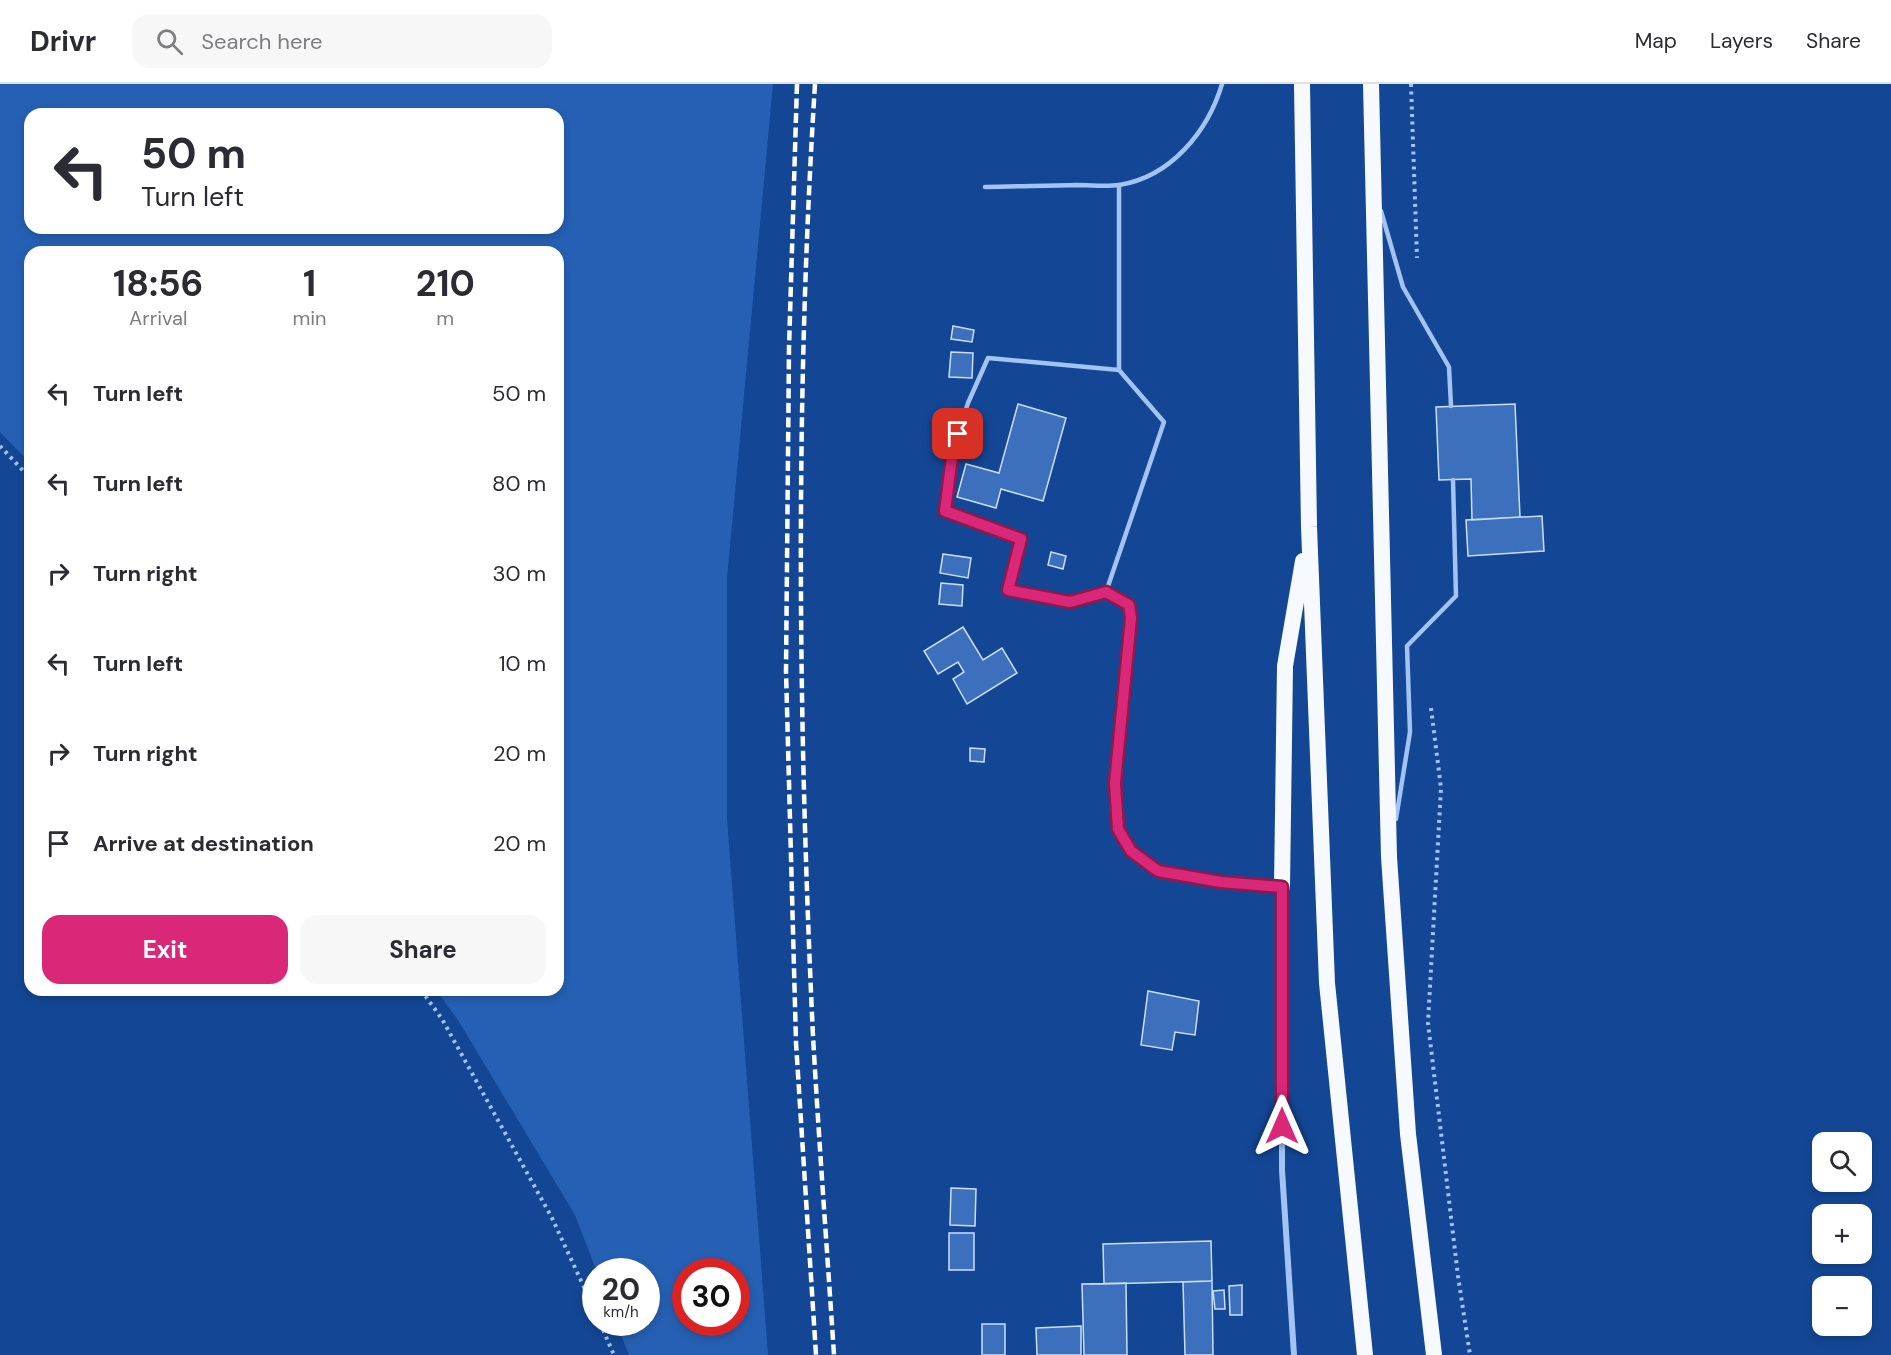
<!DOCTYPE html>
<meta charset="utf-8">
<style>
:root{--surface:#fff;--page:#f7f7f7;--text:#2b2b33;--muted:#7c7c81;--line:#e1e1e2;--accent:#db2777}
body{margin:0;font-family:"DM Sans",sans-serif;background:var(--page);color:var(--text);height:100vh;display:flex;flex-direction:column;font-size:22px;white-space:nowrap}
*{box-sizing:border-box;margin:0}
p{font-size:20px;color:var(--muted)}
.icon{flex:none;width:33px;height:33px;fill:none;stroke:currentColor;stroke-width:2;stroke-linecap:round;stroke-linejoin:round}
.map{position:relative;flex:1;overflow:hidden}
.details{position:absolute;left:24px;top:162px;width:540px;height:750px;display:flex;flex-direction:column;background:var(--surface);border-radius:18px;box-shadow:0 3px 9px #0003}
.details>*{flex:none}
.top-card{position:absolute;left:24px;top:24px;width:540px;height:126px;border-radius:18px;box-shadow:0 3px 9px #0003;background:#fff;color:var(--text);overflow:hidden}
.buttons{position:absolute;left:1812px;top:1048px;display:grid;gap:12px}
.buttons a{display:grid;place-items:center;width:60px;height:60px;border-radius:12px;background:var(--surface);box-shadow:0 3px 9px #0003;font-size:30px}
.speed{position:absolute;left:582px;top:1174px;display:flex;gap:12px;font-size:30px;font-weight:700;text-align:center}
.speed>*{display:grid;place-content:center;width:78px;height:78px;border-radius:50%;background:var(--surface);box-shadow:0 3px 9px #0003;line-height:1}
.speed small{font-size:15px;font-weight:400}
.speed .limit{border:9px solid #d22;background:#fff;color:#111}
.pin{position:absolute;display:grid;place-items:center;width:51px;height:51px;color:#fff;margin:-26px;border-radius:12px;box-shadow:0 3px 9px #0006}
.me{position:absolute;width:66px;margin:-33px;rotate:0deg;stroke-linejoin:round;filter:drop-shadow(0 0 4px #0008)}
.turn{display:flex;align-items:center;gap:21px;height:126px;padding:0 18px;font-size:27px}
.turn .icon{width:78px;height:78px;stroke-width:2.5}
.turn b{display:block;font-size:42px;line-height:51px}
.eta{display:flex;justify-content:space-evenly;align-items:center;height:102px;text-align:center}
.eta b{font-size:36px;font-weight:700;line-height:42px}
.cta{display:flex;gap:12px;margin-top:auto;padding:12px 18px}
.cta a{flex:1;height:69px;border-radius:18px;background:var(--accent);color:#fff;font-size:24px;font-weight:700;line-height:69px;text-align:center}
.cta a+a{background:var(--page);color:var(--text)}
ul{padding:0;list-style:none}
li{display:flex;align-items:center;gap:18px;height:90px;padding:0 18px}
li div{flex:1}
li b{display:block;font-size:22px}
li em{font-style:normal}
header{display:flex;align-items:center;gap:36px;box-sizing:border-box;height:84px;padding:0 30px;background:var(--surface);border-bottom:2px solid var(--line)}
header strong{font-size:28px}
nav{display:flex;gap:33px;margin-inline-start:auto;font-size:21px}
.search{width:420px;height:54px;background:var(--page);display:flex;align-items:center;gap:15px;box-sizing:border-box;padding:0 21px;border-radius:18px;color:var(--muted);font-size:22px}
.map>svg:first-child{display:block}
.green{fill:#2660b4;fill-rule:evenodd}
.building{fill:#3c70bd;stroke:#cadffd;stroke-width:1.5}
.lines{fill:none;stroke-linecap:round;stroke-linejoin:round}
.path{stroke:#a3c4f3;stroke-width:4;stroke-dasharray:3 4.5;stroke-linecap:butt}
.service{stroke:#a3c4f3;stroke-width:4.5}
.minor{stroke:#a3c4f3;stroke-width:6}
.trunk{stroke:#f6faff;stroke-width:16}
.rail{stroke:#fff;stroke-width:4.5;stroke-dasharray:10 4.5;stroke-linecap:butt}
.route-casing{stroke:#8e194d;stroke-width:15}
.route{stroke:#db2777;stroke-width:10}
</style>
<header>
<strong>Drivr</strong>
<div class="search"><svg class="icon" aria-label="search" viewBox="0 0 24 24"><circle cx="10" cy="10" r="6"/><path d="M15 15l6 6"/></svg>Search here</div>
<nav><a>Map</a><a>Layers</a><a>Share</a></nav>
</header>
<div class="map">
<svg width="1891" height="1271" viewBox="0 0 1891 1271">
<rect width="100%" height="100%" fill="#134795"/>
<!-- green -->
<path class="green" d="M 0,0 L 773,0 L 727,494 L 727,735 L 768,1271 L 629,1271 L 616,1239 L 646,1239 L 646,1188 L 597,1188 L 575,1131 L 458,936 L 436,906 L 558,906 L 558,168 L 30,168 L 30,379 L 0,348 ZM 30,30 L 558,30 L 558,144 L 30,144 ZM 686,1188 L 736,1188 L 736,1239 L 686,1239 Z"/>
<!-- building -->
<path class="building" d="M 953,242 L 974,246 L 972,258 L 951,255 Z
M 951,268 L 973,269 L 972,294 L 949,293 Z
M 1018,320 L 1066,334 L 1043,417 L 1001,405 L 996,424 L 957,413 L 966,380 L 999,389 Z
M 1515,320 L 1520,433 L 1472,436 L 1471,395 L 1439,396 L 1436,323 Z
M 1542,432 L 1544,467 L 1468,472 L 1466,436 Z
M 1051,468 L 1066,472 L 1063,485 L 1048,481 Z
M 943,470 L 971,474 L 968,494 L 940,489 Z
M 941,499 L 963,501 L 962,522 L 939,520 Z
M 963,543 L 983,576 L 1002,564 L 1017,589 L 967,620 L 953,595 L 964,588 L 958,578 L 938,590 L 924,567 Z
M 970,664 L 985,665 L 984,678 L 970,677 Z
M 1148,907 L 1199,917 L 1195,951 L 1175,948 L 1172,966 L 1141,961 Z
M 951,1104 L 976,1105 L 975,1142 L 950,1141 Z
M 949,1149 L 974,1149 L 974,1186 L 949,1186 Z
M 1211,1157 L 1212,1197 L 1104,1200 L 1103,1160 Z
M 1212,1197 L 1213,1271 L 1185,1271 L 1183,1198 Z
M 1126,1199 L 1127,1271 L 1084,1271 L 1082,1200 Z
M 1242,1201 L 1242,1231 L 1230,1231 L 1229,1202 Z
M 1224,1206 L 1225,1225 L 1215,1225 L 1213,1207 Z
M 982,1240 L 1005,1240 L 1005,1271 L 982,1271 Z
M 1081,1242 L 1081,1271 L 1037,1271 L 1036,1244 Z"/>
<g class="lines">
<!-- path -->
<path class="path" d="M 1411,0 L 1417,174
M 0,362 L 30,394
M 1431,624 L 1441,704 L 1428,939 L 1458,1192 L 1470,1271
M 421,906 L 442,935 L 552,1134 L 596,1229
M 600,1239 L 614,1271"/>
<!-- service -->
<path class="service" d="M 985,103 C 1016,102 1046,102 1077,101 C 1091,101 1106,103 1119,101 C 1171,93 1208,47 1222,0
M 1381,127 L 1403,203 L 1449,283 L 1451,322
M 1119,286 L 988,274 L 968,319 L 953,365 L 945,427 L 1021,455 L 1008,506 L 1070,518 L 1106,508 L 1164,338 L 1119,286 L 1119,101
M 1106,508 L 1129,521 L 1131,534 L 1115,699 L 1118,745 L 1131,767 L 1158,787 L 1221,798 L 1279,802
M 1396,735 L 1410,648 L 1407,562 L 1456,512 L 1453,396"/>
<!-- minor -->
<path class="minor" d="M 1282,803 L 1282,1086 L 1294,1271"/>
<!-- trunk -->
<path class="trunk" d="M 1302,0 L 1309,443 L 1327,899 L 1365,1271
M 1371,0 L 1389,773 L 1408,1050 L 1434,1271
M 1282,803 L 1285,582 L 1303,477"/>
<!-- rail -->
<path class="rail" d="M 797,0 L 789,264 L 786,587 L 796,959 L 816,1271
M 815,0 C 795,317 798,635 813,952 C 819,1058 827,1165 834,1271"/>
</g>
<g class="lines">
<defs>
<path id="route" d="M 958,350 L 953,365 L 945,427 L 1021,455 L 1008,506 L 1070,518 L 1106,508 L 1129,521 L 1131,534 L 1115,699 L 1118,745 L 1131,767 L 1158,787 L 1221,798 L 1282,803 L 1282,1042"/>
</defs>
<!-- route casing -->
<use href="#route" class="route-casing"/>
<!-- route -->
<use href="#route" class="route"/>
</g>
</svg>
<div class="buttons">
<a><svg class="icon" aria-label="search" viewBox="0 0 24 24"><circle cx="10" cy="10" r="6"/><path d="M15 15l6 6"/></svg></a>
<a>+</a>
<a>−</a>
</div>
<div class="speed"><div>20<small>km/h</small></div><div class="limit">30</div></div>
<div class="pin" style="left:958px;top:350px;background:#d93025"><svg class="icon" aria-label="arrive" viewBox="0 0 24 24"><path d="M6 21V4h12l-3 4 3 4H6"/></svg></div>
<svg class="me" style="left:1282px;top:1042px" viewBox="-20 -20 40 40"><path d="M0-17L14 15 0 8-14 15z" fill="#db2777" stroke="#fff" stroke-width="4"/></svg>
<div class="top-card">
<div class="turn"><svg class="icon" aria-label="left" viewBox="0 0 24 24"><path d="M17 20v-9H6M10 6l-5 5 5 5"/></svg><div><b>50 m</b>Turn left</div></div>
</div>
<section class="details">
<div class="eta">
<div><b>18:56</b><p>Arrival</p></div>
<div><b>1</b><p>min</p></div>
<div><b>210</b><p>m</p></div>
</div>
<ul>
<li><svg class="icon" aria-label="left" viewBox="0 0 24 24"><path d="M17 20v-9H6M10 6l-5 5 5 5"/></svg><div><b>Turn left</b></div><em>50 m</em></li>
<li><svg class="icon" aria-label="left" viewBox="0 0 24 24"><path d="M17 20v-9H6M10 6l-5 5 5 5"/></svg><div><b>Turn left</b></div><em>80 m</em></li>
<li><svg class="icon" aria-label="right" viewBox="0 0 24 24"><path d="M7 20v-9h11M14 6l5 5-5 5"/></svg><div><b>Turn right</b></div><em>30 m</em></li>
<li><svg class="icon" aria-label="left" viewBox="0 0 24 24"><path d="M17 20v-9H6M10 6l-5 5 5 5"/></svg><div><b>Turn left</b></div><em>10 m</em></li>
<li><svg class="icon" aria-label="right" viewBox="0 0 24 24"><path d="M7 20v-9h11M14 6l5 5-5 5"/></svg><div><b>Turn right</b></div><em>20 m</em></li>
<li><svg class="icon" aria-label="arrive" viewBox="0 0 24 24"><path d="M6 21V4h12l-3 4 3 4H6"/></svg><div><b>Arrive at destination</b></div><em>20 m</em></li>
</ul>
<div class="cta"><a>Exit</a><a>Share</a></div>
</section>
</div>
